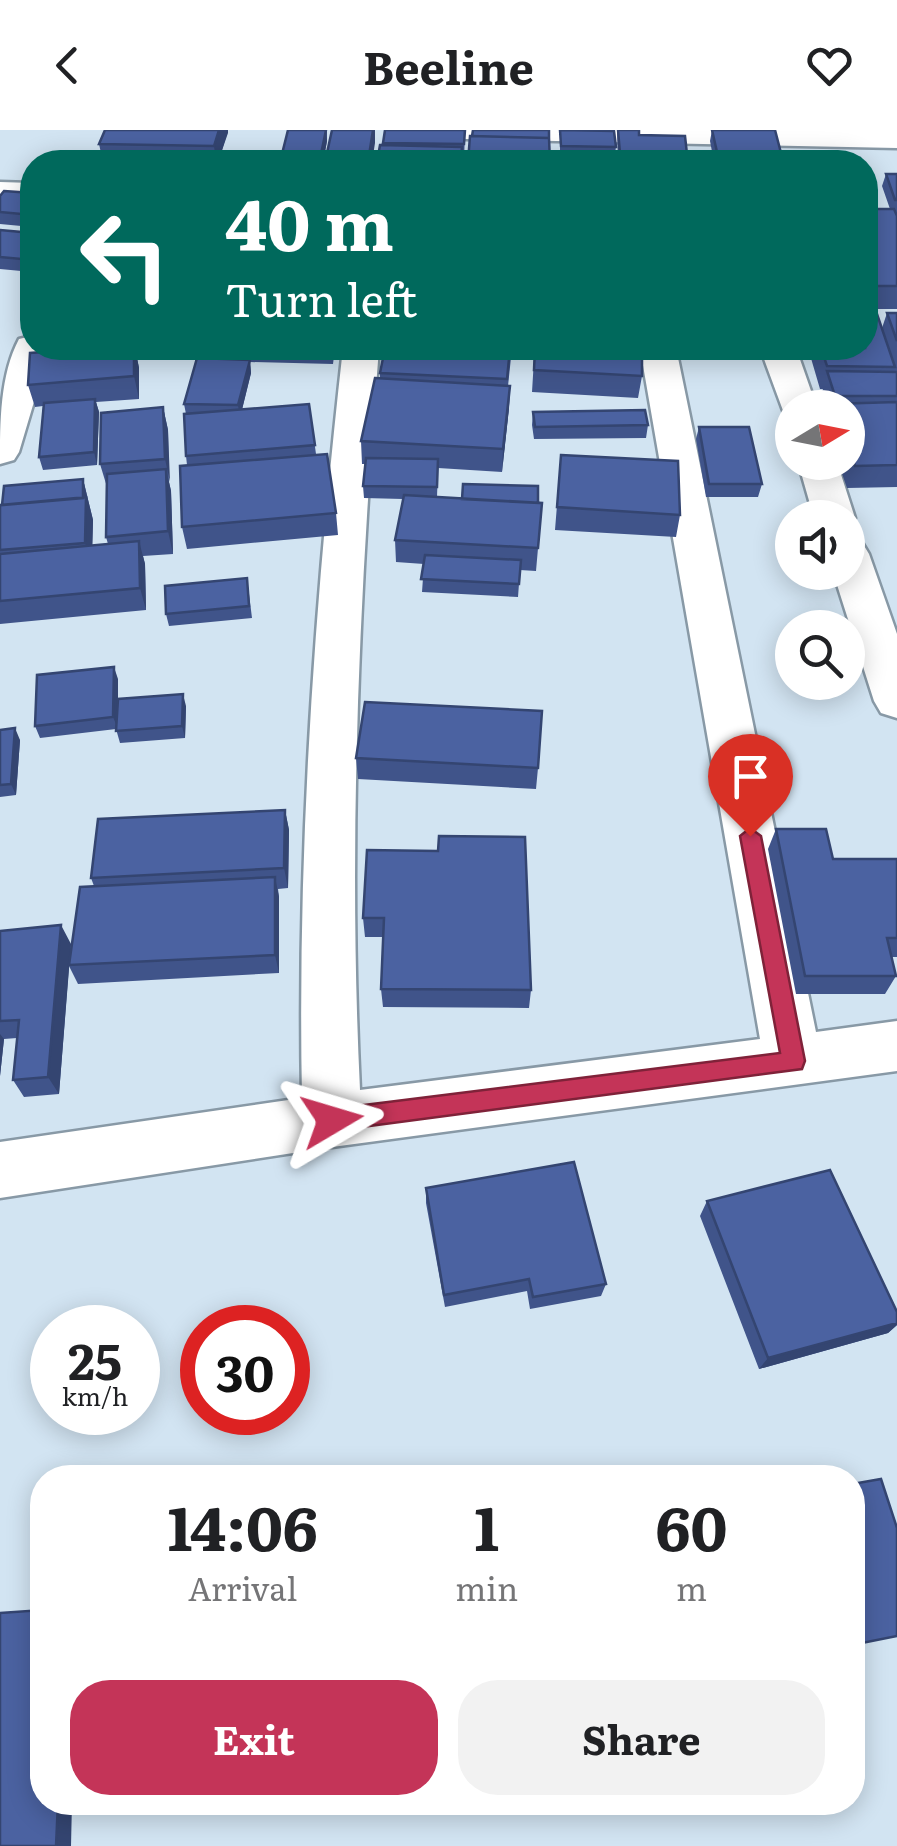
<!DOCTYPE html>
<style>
:root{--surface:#fff;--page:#f2f2f2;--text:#202124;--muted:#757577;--accent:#c43458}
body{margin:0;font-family:Literata,serif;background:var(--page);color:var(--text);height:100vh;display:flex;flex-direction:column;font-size:38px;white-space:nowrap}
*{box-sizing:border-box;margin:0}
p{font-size:32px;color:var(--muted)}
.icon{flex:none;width:55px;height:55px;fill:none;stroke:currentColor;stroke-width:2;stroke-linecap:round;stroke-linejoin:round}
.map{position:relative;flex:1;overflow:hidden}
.drawer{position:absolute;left:30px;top:1335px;width:835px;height:350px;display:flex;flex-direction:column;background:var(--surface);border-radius:40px;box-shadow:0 5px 25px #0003}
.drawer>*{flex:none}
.hud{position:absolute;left:20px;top:20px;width:858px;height:210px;border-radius:40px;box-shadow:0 5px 25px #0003;background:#00695c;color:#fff;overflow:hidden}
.needle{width:65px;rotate:80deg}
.fabs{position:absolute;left:775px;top:260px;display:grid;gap:20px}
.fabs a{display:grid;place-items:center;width:90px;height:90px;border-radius:50%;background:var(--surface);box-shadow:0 5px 25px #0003;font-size:50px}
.speed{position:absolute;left:30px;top:1175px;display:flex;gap:20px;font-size:50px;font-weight:700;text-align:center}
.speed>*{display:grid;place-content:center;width:130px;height:130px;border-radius:50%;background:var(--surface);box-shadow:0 5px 25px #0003;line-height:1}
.speed small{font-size:25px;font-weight:400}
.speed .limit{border:15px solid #d22;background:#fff;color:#111}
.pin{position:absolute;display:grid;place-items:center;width:85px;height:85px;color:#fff;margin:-102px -42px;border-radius:50% 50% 50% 0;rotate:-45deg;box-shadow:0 0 10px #0007}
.pin .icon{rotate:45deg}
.me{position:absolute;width:110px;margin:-55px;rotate:83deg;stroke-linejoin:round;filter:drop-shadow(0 0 8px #0008)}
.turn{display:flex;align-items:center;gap:35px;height:210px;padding:0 40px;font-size:45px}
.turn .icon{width:130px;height:130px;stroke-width:2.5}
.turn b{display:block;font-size:70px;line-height:85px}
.eta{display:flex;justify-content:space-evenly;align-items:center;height:170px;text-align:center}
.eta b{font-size:60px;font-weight:700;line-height:70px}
.primary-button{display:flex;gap:20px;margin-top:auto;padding:20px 40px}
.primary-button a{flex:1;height:115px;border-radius:40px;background:var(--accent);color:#fff;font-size:40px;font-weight:700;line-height:115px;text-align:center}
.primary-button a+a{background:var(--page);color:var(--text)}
header{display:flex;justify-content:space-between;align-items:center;height:130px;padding:0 40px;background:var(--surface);font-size:45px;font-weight:700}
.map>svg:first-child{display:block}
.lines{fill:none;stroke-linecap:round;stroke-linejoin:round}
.street-casing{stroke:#8899a6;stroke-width:5}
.street{fill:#fff;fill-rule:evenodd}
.wall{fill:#40548a}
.shaded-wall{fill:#344571}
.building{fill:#4b62a1;stroke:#344571;stroke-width:2.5}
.route{fill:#c43458;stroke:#7f2239;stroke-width:2.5}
</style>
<header><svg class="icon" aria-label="back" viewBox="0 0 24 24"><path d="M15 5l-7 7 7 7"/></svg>Beeline<svg class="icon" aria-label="heart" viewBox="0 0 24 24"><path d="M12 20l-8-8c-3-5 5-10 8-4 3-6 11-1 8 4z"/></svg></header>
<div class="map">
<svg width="897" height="1716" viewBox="0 0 897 1716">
<rect width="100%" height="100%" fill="#d2e4f2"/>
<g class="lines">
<defs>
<path id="street" d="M 451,0 L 897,0 L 897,18 L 466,9 L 456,6 Z
M 0,52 L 32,53 L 32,71 L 0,70 Z
M 32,206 L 32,218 L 50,218 L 19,322 L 14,330 L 0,334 C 0,292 0,245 19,209 Z
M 343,218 L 379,218 C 359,465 348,712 360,960 L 760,909 L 640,218 L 676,218 L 816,902 L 897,891 L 897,941 L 332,1017 L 0,1068 L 0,1012 L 302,968 C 297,717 315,467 343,218 Z
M 760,218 L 796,218 L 817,278 L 792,278 L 792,288 L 785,286 Z
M 798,332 L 837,332 L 855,388 L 849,397 L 848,388 L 814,388 Z
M 848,410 L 863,414 L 869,424 L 897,504 L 897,588 L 881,583 L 874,571 L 833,442 L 848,442 Z"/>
</defs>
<!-- street casing -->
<use href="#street" class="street-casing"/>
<!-- street -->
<use href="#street" class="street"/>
</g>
<!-- wall -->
<path class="wall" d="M 105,0 L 228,0 L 219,30 L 225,32 L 103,32 L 99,14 Z
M 327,0 L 327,11 L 323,32 L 235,32 L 281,32 L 281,28 Z
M 385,0 L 465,0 L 464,32 L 377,32 L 383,15 Z
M 560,0 L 616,17 L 614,29 L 560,28 Z
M 617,0 L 639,0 L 639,5 L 687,24 L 686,32 L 618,32 Z
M 712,0 L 781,23 L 779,32 L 714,32 L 710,11 Z
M 865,43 L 870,60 L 867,73 L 865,73 Z
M 886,44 L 897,44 L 897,83 L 895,83 L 897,86 L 897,179 L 865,179 L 865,79 L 890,79 L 882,56 Z
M 32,63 L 32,97 L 0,94 L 0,66 Z
M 0,100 L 32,103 L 32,142 L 0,139 Z
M 887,183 L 897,183 L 897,357 L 847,358 L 838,332 L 848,332 L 848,278 L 825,278 L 821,264 L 823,259 L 820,259 L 808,218 L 865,218 L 882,198 Z
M 38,218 L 135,218 L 139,238 L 139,269 L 96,272 L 99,282 L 97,335 L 43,340 L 39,327 L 43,276 L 35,277 L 28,255 L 40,222 Z
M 208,218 L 335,218 L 333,234 L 250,232 L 251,243 L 242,279 L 309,274 L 316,324 L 336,383 L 338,405 L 187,419 L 182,397 L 187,335 L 186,326 L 186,284 L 184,274 L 210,229 Z
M 512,218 L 508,256 L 510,256 L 509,278 L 502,342 L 438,338 L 437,367 L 542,373 L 536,441 L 520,440 L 518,467 L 422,462 L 424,434 L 396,432 L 395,410 L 403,369 L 364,368 L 363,356 L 365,334 L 362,334 L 361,311 L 380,249 L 380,243 Z
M 529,218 L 642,218 L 642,246 L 638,268 L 532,262 L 534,229 L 528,228 Z
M 163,277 L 168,300 L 169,352 L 171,361 L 173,424 L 143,426 L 145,434 L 146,480 L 0,494 L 0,375 L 83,349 L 93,390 L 92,416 L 108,414 L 106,407 L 107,357 L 100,334 Z
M 533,282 L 648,295 L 646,308 L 534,309 L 532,295 Z
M 699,297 L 762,354 L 758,367 L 706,367 L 696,309 Z
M 561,325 L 680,385 L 676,407 L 555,400 Z
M 247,448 L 252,488 L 169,496 L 166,484 Z
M 118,549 L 118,577 L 186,576 L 185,608 L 120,613 L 116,599 L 40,608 L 35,596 Z
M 0,600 L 20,610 L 16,665 L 0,667 Z
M 356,628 L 538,638 L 536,659 L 358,649 Z
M 285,680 L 289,700 L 288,758 L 278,759 L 279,767 L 279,843 L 78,854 L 69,836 L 59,964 L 24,967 L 13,950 L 17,908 L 4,909 L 0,946 L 0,801 L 71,814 L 69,832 L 94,756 L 91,748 Z
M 776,699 L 833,729 L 897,729 L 897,827 L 892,827 L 896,846 L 885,864 L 796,864 L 768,719 Z
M 367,720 L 531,860 L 529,878 L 383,877 L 381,859 L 384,807 L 365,807 L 363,788 Z
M 426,1058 L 606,1154 L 601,1166 L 530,1179 L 527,1161 L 445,1177 L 426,1073 Z
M 707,1071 L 897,1182 L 897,1195 L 888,1203 L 759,1239 L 700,1086 Z"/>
<!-- shaded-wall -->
<path class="shaded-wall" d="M 219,0 L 228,0 L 228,3 L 218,32 L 216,32 L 214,16 Z
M 326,0 L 327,11 L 323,32 L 320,32 Z
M 373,0 L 375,0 L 375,13 L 372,32 L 368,32 Z
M 135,218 L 139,238 L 139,269 L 134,246 Z
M 250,230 L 251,243 L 240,288 L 238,275 Z
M 510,256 L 509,278 L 502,342 L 503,319 Z
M 95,269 L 99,282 L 97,335 L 94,322 Z
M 163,277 L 168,300 L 170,352 L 165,329 Z
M 166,339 L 171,361 L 173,424 L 168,401 Z
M 83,349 L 93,390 L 92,435 L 85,413 L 83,373 Z
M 139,411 L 145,434 L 146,480 L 140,458 Z
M 114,537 L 118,549 L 118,599 L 113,587 Z
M 183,564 L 186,576 L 185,608 L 182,596 Z
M 15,598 L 20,610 L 16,665 L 11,654 Z
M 285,680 L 289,700 L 288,758 L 284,738 Z
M 275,747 L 279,767 L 279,843 L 275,825 Z
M 61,795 L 71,814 L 59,964 L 48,947 Z
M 0,904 L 4,909 L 0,946 Z
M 897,1193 L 897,1195 L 888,1203 L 759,1239 L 768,1228 Z
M 58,1672 L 72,1672 L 71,1716 L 56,1716 Z"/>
<!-- building -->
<path class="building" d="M 105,0 L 219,0 L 214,16 L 99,14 Z
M 288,0 L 326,0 L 320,29 L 281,28 Z
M 332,0 L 373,0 L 368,32 L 325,32 Z
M 385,0 L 465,0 L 464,14 L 383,13 Z
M 473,0 L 549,0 L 549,8 L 472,6 Z
M 560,0 L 614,1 L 616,17 L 561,16 Z
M 618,0 L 639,0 L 639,5 L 685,6 L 687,24 L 620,23 Z
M 712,0 L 775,0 L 781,23 L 717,22 Z
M 470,6 L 549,8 L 550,32 L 468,32 Z
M 380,15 L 462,17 L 461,32 L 377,32 Z
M 819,27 L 860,28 L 862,32 L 820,32 Z
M 152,29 L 224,30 L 224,32 L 151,32 Z
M 236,31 L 315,32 L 235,32 Z
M 865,43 L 870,60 L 865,60 Z
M 886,44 L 897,44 L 897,70 L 895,70 Z
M 4,61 L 32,63 L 32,85 L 0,82 L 0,66 Z
M 865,79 L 894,79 L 897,86 L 897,156 L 865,156 Z
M 0,100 L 32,103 L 32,130 L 0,127 Z
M 887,183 L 897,183 L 897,211 Z
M 865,184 L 877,184 L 895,237 L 827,236 L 821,218 L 865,218 Z
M 100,218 L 134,218 L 134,246 L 28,255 L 30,223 Z
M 385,218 L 510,218 L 507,249 L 380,243 Z
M 535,218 L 642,218 L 642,246 L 534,240 Z
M 197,228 L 250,230 L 238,275 L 184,274 Z
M 827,241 L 897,242 L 897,266 L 835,266 Z
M 375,248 L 510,256 L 503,319 L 361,311 Z
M 95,269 L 94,322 L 39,327 L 44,273 Z
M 897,272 L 897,335 L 855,336 L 848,317 L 848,278 L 832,278 L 831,274 Z
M 309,274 L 315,315 L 186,326 L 184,284 Z
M 163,277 L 165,329 L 100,334 L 101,283 Z
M 645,280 L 648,295 L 535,297 L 533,282 Z
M 699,297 L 749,297 L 762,354 L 709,354 Z
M 327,324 L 336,383 L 182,397 L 180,336 Z
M 561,325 L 678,331 L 680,385 L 557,377 Z
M 366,328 L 438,329 L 437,357 L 363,356 Z
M 166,339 L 168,401 L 106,407 L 107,344 Z
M 83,349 L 83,368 L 2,375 L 4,356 Z
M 463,354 L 538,356 L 538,373 L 462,369 Z
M 404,365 L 542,373 L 538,418 L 395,410 Z
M 86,367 L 85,413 L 0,420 L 0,375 Z
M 139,411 L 140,458 L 0,471 L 0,424 Z
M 425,425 L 521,430 L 519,454 L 421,449 Z
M 247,448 L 249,476 L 166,484 L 165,456 Z
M 114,537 L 113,587 L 35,596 L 37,545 Z
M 183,564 L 182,596 L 116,601 L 118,569 Z
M 365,572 L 542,581 L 538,638 L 356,628 Z
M 15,598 L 11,654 L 0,655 L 0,600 Z
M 285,680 L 284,738 L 91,748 L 98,689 Z
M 776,699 L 826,699 L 833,729 L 897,729 L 897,808 L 887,808 L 896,846 L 805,846 Z
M 439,706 L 525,707 L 531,860 L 381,859 L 384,788 L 363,788 L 367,720 L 438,721 Z
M 275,747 L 275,825 L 69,835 L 80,757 Z
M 61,795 L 48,947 L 13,950 L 19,890 L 0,891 L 0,801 Z
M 574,1032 L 606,1154 L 533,1167 L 529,1149 L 444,1165 L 426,1058 Z
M 830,1040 L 897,1182 L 897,1193 L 768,1228 L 707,1071 Z
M 881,1349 L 897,1398 L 897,1506 L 852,1515 L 852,1354 Z
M 42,1480 L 42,1672 L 58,1672 L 56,1716 L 0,1716 L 0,1483 Z
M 662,1672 L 682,1672 L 663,1678 Z"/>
<!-- route -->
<path class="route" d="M 750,698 L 761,706 L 805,931 L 802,939 L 332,1001 L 324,998 L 320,990 L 324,982 L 332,979 L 780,923 L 740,706 Z"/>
</svg>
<div class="fabs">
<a><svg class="needle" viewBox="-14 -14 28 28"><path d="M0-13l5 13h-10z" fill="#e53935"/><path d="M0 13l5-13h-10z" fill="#757577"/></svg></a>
<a><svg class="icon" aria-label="sound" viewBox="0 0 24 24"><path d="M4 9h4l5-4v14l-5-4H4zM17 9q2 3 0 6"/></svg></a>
<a><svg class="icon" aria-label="search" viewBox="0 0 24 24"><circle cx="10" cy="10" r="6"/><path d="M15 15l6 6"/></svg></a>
</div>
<div class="speed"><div>25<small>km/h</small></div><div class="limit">30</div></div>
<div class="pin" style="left:750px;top:706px;background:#d93025"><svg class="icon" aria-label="arrive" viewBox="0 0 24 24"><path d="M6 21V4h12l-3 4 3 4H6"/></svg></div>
<svg class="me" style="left:332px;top:990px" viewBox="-20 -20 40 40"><path d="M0-17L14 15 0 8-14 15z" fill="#c43458" stroke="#fff" stroke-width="4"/></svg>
<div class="hud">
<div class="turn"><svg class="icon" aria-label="left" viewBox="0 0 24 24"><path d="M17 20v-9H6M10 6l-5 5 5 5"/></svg><div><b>40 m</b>Turn left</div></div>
</div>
<section class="drawer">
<div class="eta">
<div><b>14:06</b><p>Arrival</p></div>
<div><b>1</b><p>min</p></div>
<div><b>60</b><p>m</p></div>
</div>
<div class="primary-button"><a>Exit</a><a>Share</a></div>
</section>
</div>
